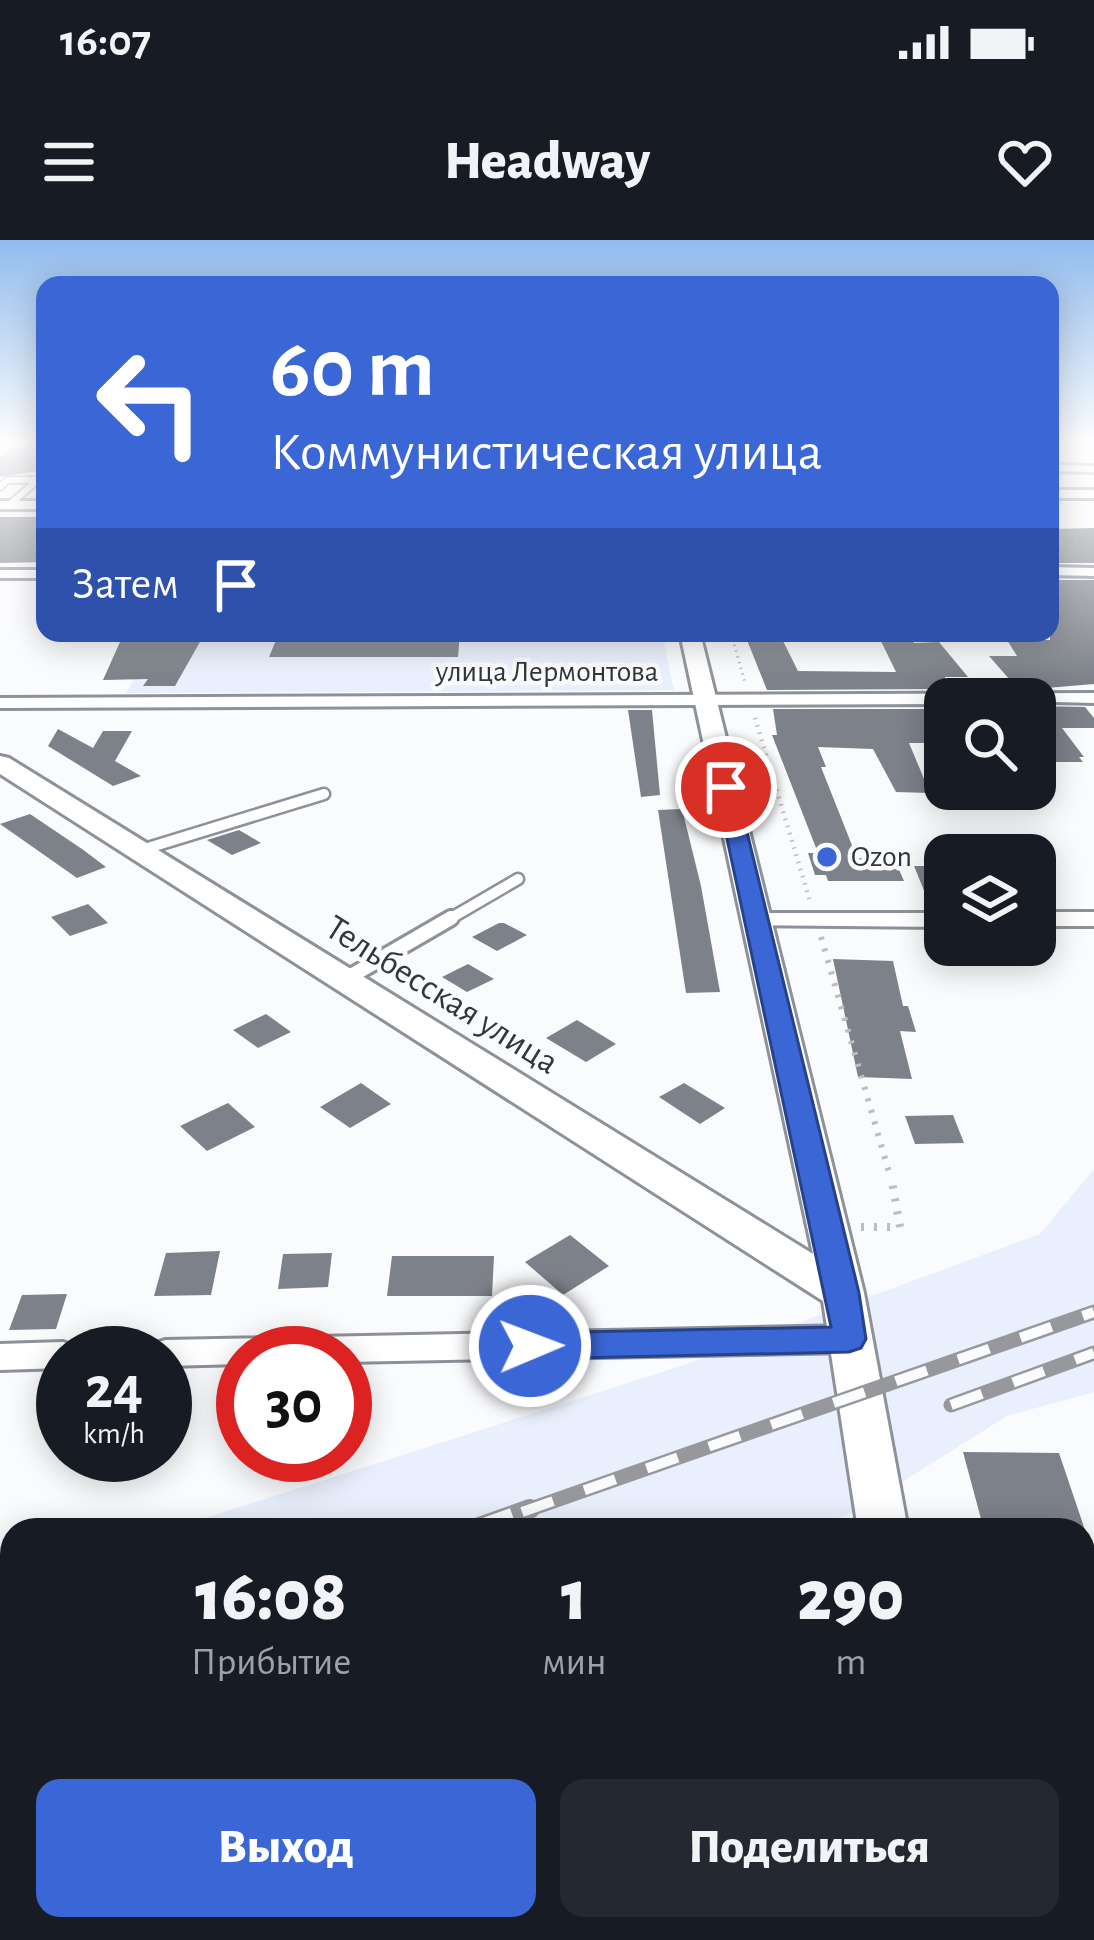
<!DOCTYPE html>
<html lang="ru">
<meta charset="utf-8">
<style>
:root{--surface:#171b24;--page:#242831;--text:#f1f3f6;--muted:#9ea1a6;--accent:#3a66d6}
body{margin:0;font-family:"Alegreya Sans",sans-serif;background:var(--page);color:var(--text);height:100vh;display:flex;flex-direction:column;font-size:45px;white-space:nowrap}
*{box-sizing:border-box;margin:0}
p{font-size:39px;color:var(--muted)}
.icon{flex:none;width:66px;height:66px;fill:none;stroke:currentColor;stroke-width:2;stroke-linecap:round;stroke-linejoin:round}
.map{position:relative;flex:1;overflow:hidden}
.side{position:absolute;left:0px;top:1278px;width:1095px;height:423px;display:flex;flex-direction:column;background:var(--surface);border-radius:36px 36px 0 0;box-shadow:0 6px 30px #0003}
.side>*{flex:none}
.top-card{position:absolute;left:36px;top:36px;width:1023px;height:366px;border-radius:24px;box-shadow:0 6px 30px #0003;background:#3a66d6;color:#fff;overflow:hidden}
.controls{position:absolute;left:924px;top:438px;display:grid;gap:24px}
.controls a{display:grid;place-items:center;width:132px;height:132px;border-radius:24px;background:var(--surface);box-shadow:0 6px 30px #0003;font-size:60px}
.speed{position:absolute;left:36px;top:1086px;display:flex;gap:24px;font-size:60px;font-weight:700;text-align:center}
.speed>*{display:grid;place-content:center;width:156px;height:156px;border-radius:50%;background:var(--surface);box-shadow:0 6px 30px #0003;line-height:1}
.speed small{font-size:30px;font-weight:400}
.speed .limit{border:18px solid #d22;background:#fff;color:#111}
.pin{position:absolute;display:grid;place-items:center;width:102px;height:102px;color:#fff;margin:-51px;border:6px solid #fff;border-radius:50%;box-shadow:0 3px 12px #0007}
.me{position:absolute;width:132px;margin:-66px;rotate:89deg;stroke-linejoin:round;filter:drop-shadow(0 0 9px #0008)}
.turn{display:flex;align-items:center;gap:42px;height:252px;padding:0 36px;font-size:54px}
.turn .icon{width:156px;height:156px;stroke-width:2.5}
.turn b{display:block;font-size:84px;line-height:102px}
.then{display:flex;align-items:center;height:114px;padding:0 36px;background:#0003;gap:24px;font-size:45px}
.eta{display:flex;justify-content:space-evenly;align-items:center;height:204px;text-align:center}
.eta b{font-size:72px;font-weight:800;line-height:84px}
.cta{display:flex;gap:24px;margin-top:auto;padding:24px 36px}
.cta a{flex:1;height:138px;border-radius:24px;background:var(--accent);color:#fff;font-size:48px;font-weight:800;line-height:138px;text-align:center}
.cta a+a{background:var(--page);color:var(--text)}
.status{display:flex;justify-content:space-between;align-items:center;height:84px;padding:0 60px;background:var(--surface);direction:ltr}
.status svg{height:33px;fill:currentColor}
header{display:flex;justify-content:space-between;align-items:center;height:156px;padding:0 36px;background:var(--surface);font-size:54px;font-weight:800}
.map>svg:first-child{display:block}
.built{fill:#e9effc}
.building{fill:#7d8189}
.lines{fill:none;stroke-linecap:round;stroke-linejoin:round}
.service-far2-casing{stroke:#8d919a;stroke-width:9}
.service-far1-casing{stroke:#8d919a;stroke-width:15}
.service-casing{stroke:#8d919a;stroke-width:20}
.minor-casing{stroke:#8d919a;stroke-width:6}
.tertiary-casing{stroke:#8d919a;stroke-width:6}
.path-far3{stroke:#bcbdbf;stroke-width:3;stroke-dasharray:1.5 4.5;stroke-linecap:butt}
.path-far2{stroke:#bcbdbf;stroke-width:4.5;stroke-dasharray:1.5 6;stroke-linecap:butt}
.path-far1{stroke:#bcbdbf;stroke-width:6;stroke-dasharray:3 9;stroke-linecap:butt}
.path{stroke:#bcbdbf;stroke-width:8;stroke-dasharray:3 10;stroke-linecap:butt}
.service-far2{stroke:#fff;stroke-width:6}
.service-far1{stroke:#fff;stroke-width:10}
.service{stroke:#fff;stroke-width:14}
.minor{fill:#fff;fill-rule:evenodd}
.tertiary{fill:#fff;fill-rule:evenodd}
.rail-far1-casing{stroke:#97989b;stroke-width:15}
.rail-casing{stroke:#97989b;stroke-width:20}
.rail-far1{stroke:#fafbfd;stroke-width:10;stroke-dasharray:33;stroke-linecap:butt}
.rail{stroke:#fafbfd;stroke-width:15;stroke-dasharray:44;stroke-linecap:butt}
.route{fill:#3a66d6;stroke:#26428b;stroke-width:3}
.poi-dot{fill:#3a66d6;stroke:#fafbfd;stroke-width:4.5}
.labels{text-anchor:middle;dominant-baseline:central;stroke-width:9;stroke-linejoin:round;paint-order:stroke}
.far-street-label{font-size:30px;fill:#343539;stroke:#fafbfd}
.far-poi-label{font-size:30px;fill:#343539;stroke:#fafbfd;text-anchor:start}
.street-label{font-size:36px;fill:#343539;stroke:#fafbfd}
</style>
<div class="status"><b>16:07</b><svg viewBox="0 0 49 12"><path d="M0 12V9h3v3zM5 12V6h3v6zM10 12V3h3v9zM15 12V0h3v12zM26 1h20v11H26zM47 4h2v5h-2z"/></svg></div>
<header><svg class="icon" aria-label="menu" viewBox="0 0 24 24"><path d="M4 6h16M4 12h16M4 18h16"/></svg>Headway<svg class="icon" aria-label="heart" viewBox="0 0 24 24"><path d="M12 20l-8-8c-3-5 5-10 8-4 3-6 11-1 8 4z"/></svg></header>
<div class="map">
<svg width="1094" height="1700" viewBox="0 0 1094 1700">
<rect width="100%" height="100%" fill="#fafbfd"/>
<!-- built -->
<path class="built" d="M 162,393 L 662,393 L 674,450 L 126,453 Z
M 1094,929 L 1094,1152 L 1007,1176 L 856,1271 L 808,1290 L 168,1290 L 681,1126 L 1040,994 Z
M 12,1340 L 12,1635 L 0,1641 L 0,1344 Z"/>
<!-- building -->
<path class="building" d="M 31,202 L 45,202 L 45,230 L 0,237 L 0,218 L 9,209 L 24,209 Z
M 0,277 L 45,277 L 45,322 L 0,323 Z
M 1094,288 L 1094,323 L 1050,323 L 1050,289 Z
M 1050,340 L 1094,340 L 1094,444 L 1035,449 L 1035,440 L 1010,440 L 989,416 L 1017,416 L 1007,400 L 1050,400 Z
M 124,393 L 205,393 L 175,446 L 143,446 L 148,439 L 103,440 Z
M 279,393 L 460,393 L 458,417 L 269,417 Z
M 877,393 L 907,393 L 914,403 L 939,402 L 968,437 L 945,437 L 945,449 L 767,450 L 745,395 L 780,395 L 798,431 L 896,432 Z
M 1035,466 L 1085,467 L 1094,478 L 1094,488 L 1062,488 L 1084,517 L 1079,517 L 1083,522 L 1054,522 L 1045,508 L 1035,508 Z
M 773,469 L 945,469 L 945,503 L 909,503 L 930,553 L 896,552 L 873,509 L 818,507 L 826,527 L 821,527 L 857,618 L 894,618 L 904,641 L 828,641 L 826,635 L 815,635 L 808,613 L 818,613 L 772,495 L 777,495 Z
M 628,470 L 652,470 L 660,555 L 641,557 Z
M 58,489 L 93,508 L 103,491 L 132,491 L 115,521 L 141,536 L 113,546 L 48,506 Z
M 682,569 L 701,646 L 720,752 L 686,753 L 658,570 Z
M 30,574 L 82,609 L 106,627 L 77,638 L 0,584 Z
M 239,590 L 261,603 L 232,615 L 207,600 Z
M 914,626 L 945,626 L 945,653 L 925,653 Z
M 88,664 L 108,683 L 70,696 L 51,677 Z
M 499,683 L 504,683 L 527,695 L 497,711 L 472,697 Z
M 833,719 L 893,721 L 903,766 L 908,766 L 916,792 L 900,791 L 912,839 L 858,837 Z
M 468,724 L 494,739 L 467,752 L 442,737 Z
M 266,774 L 291,792 L 258,808 L 233,790 Z
M 577,780 L 616,804 L 586,822 L 546,798 Z
M 361,843 L 391,864 L 350,888 L 320,867 Z
M 684,843 L 725,868 L 700,884 L 659,857 Z
M 228,863 L 255,887 L 207,911 L 180,886 Z
M 953,875 L 964,903 L 915,904 L 905,876 Z
M 570,995 L 609,1026 L 563,1055 L 525,1022 Z
M 220,1011 L 211,1055 L 154,1056 L 166,1013 Z
M 332,1013 L 328,1047 L 278,1049 L 283,1014 Z
M 392,1016 L 494,1016 L 492,1056 L 387,1056 Z
M 67,1054 L 56,1089 L 9,1090 L 22,1055 Z
M 963,1212 L 1059,1213 L 1085,1290 L 984,1290 Z"/>
<g class="lines">
<defs>
<path id="service-far2" d="M 0,247 L 8,240 L 38,240 L 9,265"/>
<path id="service-far1" d="M 138,611 L 324,554
M 446,681 L 518,639"/>
<path id="service" d="M 344,740 L 451,678"/>
<path id="minor" d="M 1050,225 L 1094,226 L 1094,232 L 1050,231 Z
M 1050,250 L 1094,250 L 1094,258 L 1050,258 Z
M 0,261 L 45,261 L 45,269 L 0,269 Z
M 1050,327 L 1094,328 L 1094,336 L 1050,335 Z
M 0,330 L 45,330 L 45,338 L 0,338 Z
M 1094,453 L 1094,463 L 945,459 L 945,464 L 0,468 L 0,458 Z
M 1035,672 L 1094,672 L 1094,686 L 1035,686 Z
M 757,673 L 945,673 L 945,687 L 749,685 L 746,680 Z
M 849,1086 L 861,1090 L 866,1099 L 861,1108 L 849,1112 L 345,1122 L 345,1113 L 243,1113 L 243,1124 L 165,1126 L 165,1113 L 148,1113 L 153,1104 L 165,1100 Z
M 63,1102 L 75,1106 L 79,1113 L 63,1113 L 63,1128 L 0,1130 L 0,1104 Z"/>
<path id="tertiary" d="M 680,393 L 700,393 L 864,1053 L 908,1290 L 858,1290 L 823,1061 L 0,534 L 0,516 L 9,518 L 813,1014 Z
M 954,1689 L 1018,1689 L 1022,1700 L 958,1700 Z"/>
</defs>
<!-- service-far2 casing -->
<use href="#service-far2" class="service-far2-casing"/>
<!-- service-far1 casing -->
<use href="#service-far1" class="service-far1-casing"/>
<!-- service casing -->
<use href="#service" class="service-casing"/>
<!-- minor casing -->
<use href="#minor" class="minor-casing"/>
<!-- tertiary casing -->
<use href="#tertiary" class="tertiary-casing"/>
<!-- path-far3 -->
<path class="path-far3" d="M 731,393 L 745,443"/>
<!-- path-far2 -->
<path class="path-far2" d="M 755,478 L 810,661"/>
<!-- path-far1 -->
<path class="path-far1" d="M 821,697 L 891,939"/>
<!-- path -->
<path class="path" d="M 861,987 L 900,987 L 891,936"/>
<!-- service-far2 -->
<use href="#service-far2" class="service-far2"/>
<!-- service-far1 -->
<use href="#service-far1" class="service-far1"/>
<!-- service -->
<use href="#service" class="service"/>
<!-- minor -->
<use href="#minor" class="minor"/>
<!-- tertiary -->
<use href="#tertiary" class="tertiary"/>
<defs>
<path id="rail-far1" d="M 951,1165 L 1094,1113
M 522,1272 L 1094,1072"/>
<path id="rail" d="M 471,1290 L 530,1269
M 0,1459 L 12,1454"/>
</defs>
<!-- rail-far1 casing -->
<use href="#rail-far1" class="rail-far1-casing"/>
<!-- rail casing -->
<use href="#rail" class="rail-casing"/>
<!-- rail-far1 -->
<use href="#rail-far1" class="rail-far1"/>
<!-- rail -->
<use href="#rail" class="rail"/>
</g>
<!-- sky -->
<linearGradient id="sky" x2="0" y2="1"><stop stop-color="#91bbed"/><stop offset="0.46" stop-color="#fdfdfe"/><stop offset="1" stop-color="#fdfdfe" stop-opacity="0"/></linearGradient>
<rect width="1094" height="440" fill="url(#sky)"/>
<!-- route -->
<path class="route" d="M 726,541 L 736,547 L 859,1053 L 866,1099 L 861,1108 L 849,1112 L 530,1119 L 518,1115 L 513,1106 L 518,1097 L 530,1093 L 831,1087 L 716,547 Z"/>
<!-- markers -->
<circle class="poi-dot" cx="827" cy="617" r="12"/>
<g class="labels">
<!-- far-street labels -->
<g class="far-street-label">
<text x="547" y="432">улица Лермонтова</text>
</g>
<!-- far-poi labels -->
<g class="far-poi-label">
<text x="851" y="617">Ozon</text>
</g>
<!-- street labels -->
<g class="street-label">
<text transform="translate(442 755) rotate(32)">Тельбесская улица</text>
</g>
</g>
</svg>
<div class="controls">
<a><svg class="icon" aria-label="search" viewBox="0 0 24 24"><circle cx="10" cy="10" r="6"/><path d="M15 15l6 6"/></svg></a>
<a><svg class="icon" aria-label="layers" viewBox="0 0 24 24"><path d="M12 4l9 5-9 5-9-5zM3 14l9 5 9-5"/></svg></a>
</div>
<div class="speed"><div>24<small>km/h</small></div><div class="limit">30</div></div>
<div class="pin" style="left:726px;top:547px;background:#d93025"><svg class="icon" aria-label="arrive" viewBox="0 0 24 24"><path d="M6 21V4h12l-3 4 3 4H6"/></svg></div>
<svg class="me" style="left:530px;top:1106px" viewBox="-20 -20 40 40"><circle r="17" fill="#3a66d6" stroke="#fff" stroke-width="3"/><path d="M0-11L8 9 0 5-8 9z" fill="#fff"/></svg>
<div class="top-card">
<div class="turn"><svg class="icon" aria-label="left" viewBox="0 0 24 24"><path d="M17 20v-9H6M10 6l-5 5 5 5"/></svg><div><b>60 m</b>Коммунистическая улица</div></div>
<div class="then">Затем<svg class="icon" aria-label="arrive" viewBox="0 0 24 24"><path d="M6 21V4h12l-3 4 3 4H6"/></svg></div>
</div>
<section class="side">
<div class="eta">
<div><b>16:08</b><p>Прибытие</p></div>
<div><b>1</b><p>мин</p></div>
<div><b>290</b><p>m</p></div>
</div>
<div class="cta"><a>Выход</a><a>Поделиться</a></div>
</section>
</div>
